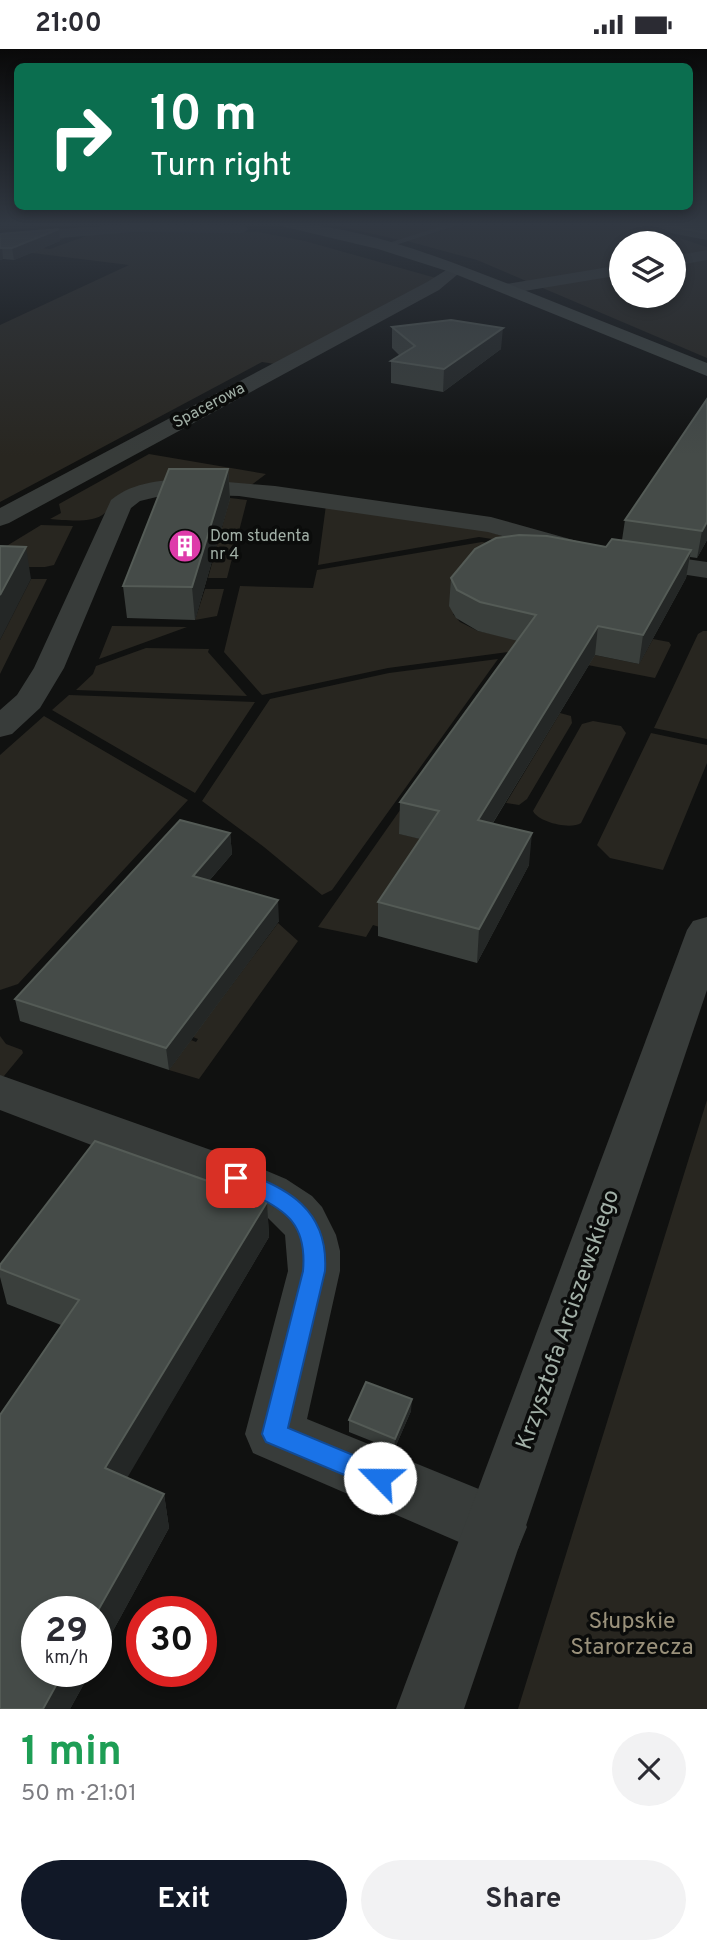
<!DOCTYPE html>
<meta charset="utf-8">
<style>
:root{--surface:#fff;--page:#f2f2f3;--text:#2b2b33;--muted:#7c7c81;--accent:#111827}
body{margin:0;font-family:Overpass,sans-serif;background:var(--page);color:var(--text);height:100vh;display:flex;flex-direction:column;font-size:26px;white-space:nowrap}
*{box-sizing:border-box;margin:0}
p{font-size:23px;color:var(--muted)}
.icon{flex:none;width:38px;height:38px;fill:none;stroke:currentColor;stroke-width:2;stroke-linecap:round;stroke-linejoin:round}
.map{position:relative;height:1660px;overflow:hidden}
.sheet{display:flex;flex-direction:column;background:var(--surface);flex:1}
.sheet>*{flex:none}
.guide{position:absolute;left:14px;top:14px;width:679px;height:147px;border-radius:10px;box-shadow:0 4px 10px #0003;background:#0b6e4f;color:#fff;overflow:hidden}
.controls{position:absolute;left:609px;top:182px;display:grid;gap:14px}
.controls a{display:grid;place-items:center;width:77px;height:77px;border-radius:50%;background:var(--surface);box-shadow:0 4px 10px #0003;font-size:35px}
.speed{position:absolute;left:21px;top:1547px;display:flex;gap:14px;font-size:35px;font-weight:700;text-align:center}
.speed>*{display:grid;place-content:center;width:91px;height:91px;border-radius:50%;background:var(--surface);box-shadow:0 4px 10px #0003;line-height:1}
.speed small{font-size:18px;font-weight:400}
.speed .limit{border:10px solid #d22;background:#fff;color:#111}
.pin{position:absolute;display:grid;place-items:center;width:60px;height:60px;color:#fff;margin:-30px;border-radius:14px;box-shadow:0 4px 10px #0006}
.me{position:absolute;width:77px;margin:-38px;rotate:293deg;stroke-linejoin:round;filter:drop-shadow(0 0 5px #0008)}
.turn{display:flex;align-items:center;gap:24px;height:147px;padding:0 21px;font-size:32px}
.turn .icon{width:91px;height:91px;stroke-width:2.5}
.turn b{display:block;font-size:49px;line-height:60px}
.round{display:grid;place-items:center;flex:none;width:74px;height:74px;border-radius:37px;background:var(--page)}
.headline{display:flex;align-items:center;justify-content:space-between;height:119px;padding:0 21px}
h1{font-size:42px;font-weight:700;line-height:52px;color:#1e9e55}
.button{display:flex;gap:14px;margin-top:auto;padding:14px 21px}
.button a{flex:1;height:80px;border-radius:42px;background:var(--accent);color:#fff;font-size:28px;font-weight:700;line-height:80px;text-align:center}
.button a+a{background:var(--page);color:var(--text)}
.status{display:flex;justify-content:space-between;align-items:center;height:49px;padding:0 35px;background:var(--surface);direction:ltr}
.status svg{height:19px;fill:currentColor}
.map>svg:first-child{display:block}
.green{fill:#282620;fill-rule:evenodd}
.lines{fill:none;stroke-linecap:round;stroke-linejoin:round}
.service{fill:#383c3a;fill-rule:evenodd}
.minor{fill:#383c3a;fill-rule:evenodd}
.tertiary{fill:#383c3a;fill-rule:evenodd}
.secondary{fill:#3f4542;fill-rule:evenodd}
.wall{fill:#3a3f3c}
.shaded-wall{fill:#242726}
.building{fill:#454b48;stroke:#545b56;stroke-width:2}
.route{fill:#1a73e8;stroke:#114b97;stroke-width:2}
.labels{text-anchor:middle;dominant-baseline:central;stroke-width:7;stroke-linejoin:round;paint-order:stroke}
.far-street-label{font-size:16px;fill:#a2b0a7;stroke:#0b0c0b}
.far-poi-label{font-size:16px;fill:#a2b0a7;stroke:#0b0c0b;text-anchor:start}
.near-street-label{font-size:23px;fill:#a2b0a7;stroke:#0b0c0b}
.near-park-label{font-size:23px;fill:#9a917b;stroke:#0b0c0b}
</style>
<div class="status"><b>21:00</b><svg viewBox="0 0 49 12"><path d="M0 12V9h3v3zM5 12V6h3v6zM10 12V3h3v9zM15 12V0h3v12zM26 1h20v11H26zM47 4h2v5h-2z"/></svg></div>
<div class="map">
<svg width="707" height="1660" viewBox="0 0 707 1660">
<rect width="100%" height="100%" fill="#101110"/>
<!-- green -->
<path class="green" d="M 324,174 L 456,174 L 400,191 Z
M 468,174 L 633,174 L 707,198 L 707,309 L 477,211 L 407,192 ZM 621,194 L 674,194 L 674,247 L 621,247 Z
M 205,181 L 258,183 L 305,192 L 436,229 L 275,315 L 262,313 L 0,453 L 0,276 L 129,216 L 0,200 L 31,190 L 65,189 L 42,199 L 50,200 L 97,183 Z
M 149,405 L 266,425 L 250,437 L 128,441 C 111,448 116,454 105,464 C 93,475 65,471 50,470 L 61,464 L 59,455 Z
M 230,449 L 247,451 L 227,529 L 208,529 Z
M 326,456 L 469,476 L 530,496 L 479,488 L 318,516 Z
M 41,476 L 73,477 L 54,516 L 45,518 L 0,518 L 0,501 Z
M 482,493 L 552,504 L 453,565 L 460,573 L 478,582 L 639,615 L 653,590 L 669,593 L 671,596 L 655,629 L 515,602 L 388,619 L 262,646 L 224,603 L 240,537 L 313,539 L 317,521 Z
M 31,530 L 47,530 L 0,625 L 0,591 Z
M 205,540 L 224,540 L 217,567 L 195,571 Z
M 112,577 L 115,577 L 187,578 L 99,610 Z
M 703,582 L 707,582 L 707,690 L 654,679 L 698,585 Z
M 146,599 L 209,600 L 208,603 L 247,647 L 76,641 L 93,625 L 96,617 Z
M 498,610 L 332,841 L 322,846 L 264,798 L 202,752 L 270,650 L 389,624 Z
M 69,646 L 255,653 L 195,744 L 52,661 Z
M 560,664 L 571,667 L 572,674 L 527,750 L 519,756 L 506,754 Z
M 44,667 L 188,751 L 18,935 L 0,941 L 0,706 Z
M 593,672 L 621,677 L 626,684 L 581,774 C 570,781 538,773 533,762 L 582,675 Z
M 651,684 L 707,696 L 707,714 L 663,821 L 610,809 L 597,796 Z
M 424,727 L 400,785 L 438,794 L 383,879 L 373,876 L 366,888 L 318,878 Z
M 278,874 L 298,892 L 199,1030 L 169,1021 L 191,991 L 196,993 L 198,990 L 193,988 Z
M 0,987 L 6,995 L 22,1001 L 23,1004 L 4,1027 L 0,1028 Z
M 707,1051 L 707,1660 L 518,1660 Z"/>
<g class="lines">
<!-- service -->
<path class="service" d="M 451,174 L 465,174 L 386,199 L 379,197 Z"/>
<!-- minor -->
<path class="minor" d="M 133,175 L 242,176 L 249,180 L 242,184 L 133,183 L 0,194 L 0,184 Z
M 707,201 L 707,211 L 674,217 L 674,207 Z
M 456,215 L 464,220 L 439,241 L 9,474 L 0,477 L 0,459 L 427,233 Z
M 621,216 L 621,226 L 506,245 L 497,240 L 506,235 Z
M 193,430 L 275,437 L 491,468 L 584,494 L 588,500 L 584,506 L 575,508 L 488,483 L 239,447 L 169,445 L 140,452 L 131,459 L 64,619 L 40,659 L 12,685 L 0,688 L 0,661 L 17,646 L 34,619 L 111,451 C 134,432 164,431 193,430 Z
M 638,503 L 707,513 L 707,529 L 628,517 L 625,511 L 628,505 Z
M 0,1026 L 253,1116 L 286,1130 L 312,1147 L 322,1158 L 336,1186 L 340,1202 L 340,1222 L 307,1370 L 518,1456 L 527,1478 L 518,1500 L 496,1509 L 253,1404 L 245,1385 L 288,1222 L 285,1186 L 265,1166 L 235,1151 L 0,1061 Z"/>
<!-- tertiary -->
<path class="tertiary" d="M 707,868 L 707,941 L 464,1660 L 396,1660 L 687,881 L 693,872 Z"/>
<!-- secondary -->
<path class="secondary" d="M 279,174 C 359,174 455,214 529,243 C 588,267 648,290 707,314 L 707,327 L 450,223 L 378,200 L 281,177 Z"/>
</g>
<!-- wall -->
<path class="wall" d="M 619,174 L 707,174 L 707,191 Z
M 59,180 L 60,192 L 14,211 L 3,210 L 0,211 L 0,185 Z
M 392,278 L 501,300 L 443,343 L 391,334 L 391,312 L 400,307 L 392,299 Z
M 707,350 L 707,491 L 697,509 L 690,508 L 686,529 L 639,615 L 595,606 L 493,774 L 529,816 L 477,914 L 378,887 L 378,853 L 420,790 L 399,785 L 400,753 L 518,592 L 478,582 L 456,569 L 449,557 L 451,529 L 606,498 L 622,491 L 625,471 Z
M 228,420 L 230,450 L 195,571 L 127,569 L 123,537 Z
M 230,784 L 232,805 L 209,832 L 279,872 L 169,1021 L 20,972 L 15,950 Z
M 95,1092 L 267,1153 L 269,1188 L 127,1428 L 164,1445 L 169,1479 L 96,1613 L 96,1563 L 37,1563 L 37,1622 L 91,1622 L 70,1660 L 0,1660 L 0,1366 L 61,1276 L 7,1255 L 0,1228 L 0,1216 Z
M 411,1362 L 394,1401 L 349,1383 L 349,1371 Z"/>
<!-- shaded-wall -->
<path class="shaded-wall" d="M 0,174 L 73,174 L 74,176 L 0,181 Z
M 59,180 L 60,192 L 14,211 L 12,199 Z
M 2,198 L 3,210 L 0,211 L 0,199 Z
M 503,279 L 501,300 L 443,343 L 444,320 Z
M 228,420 L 230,450 L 195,571 L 192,538 Z
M 707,473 L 707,491 L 697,509 L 702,482 Z
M 26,498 L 31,530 L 0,591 L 0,546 Z
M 691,501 L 686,529 L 639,615 L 643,586 Z
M 598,577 L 595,606 L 475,803 L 478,771 Z
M 230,784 L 232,805 L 195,848 L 193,827 Z
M 532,784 L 529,816 L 477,914 L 479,880 Z
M 278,851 L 279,872 L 169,1021 L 166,999 Z
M 267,1153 L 269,1188 L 113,1453 L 105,1419 Z
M 412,1350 L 411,1362 L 394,1401 L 395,1390 Z
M 164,1445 L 169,1479 L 96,1613 L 96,1565 Z
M 64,1622 L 91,1622 L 70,1660 L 43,1660 Z"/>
<!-- building -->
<path class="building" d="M 652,174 L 707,174 L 707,184 Z
M 59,180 L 12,199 L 0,199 L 0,185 Z
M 451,271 L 503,279 L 444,320 L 391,312 L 415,297 L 392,278 Z
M 707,350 L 707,473 L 702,482 L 625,471 Z
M 169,420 L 228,420 L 192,538 L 123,537 Z
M 519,486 L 547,487 L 606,498 L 612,490 L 691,501 L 643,586 L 598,577 L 478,771 L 532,784 L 479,880 L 378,853 L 439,762 L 400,753 L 536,566 L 480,553 L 457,541 L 451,529 L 475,500 L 496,489 Z
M 0,497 L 26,498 L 0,546 Z
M 180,771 L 230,784 L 193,827 L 278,851 L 166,999 L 15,950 Z
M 95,1092 L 267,1153 L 105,1419 L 164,1445 L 96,1565 L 96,1563 L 37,1563 L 37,1622 L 64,1622 L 43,1660 L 0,1660 L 0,1366 L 79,1251 L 0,1220 L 0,1216 Z
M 366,1333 L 412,1350 L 395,1390 L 349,1371 Z"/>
<!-- sky -->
<linearGradient id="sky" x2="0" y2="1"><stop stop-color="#090909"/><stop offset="0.43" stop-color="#313842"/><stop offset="1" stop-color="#313842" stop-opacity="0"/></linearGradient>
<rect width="707" height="407" fill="url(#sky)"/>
<!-- route -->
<path class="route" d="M 236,1121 C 288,1138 329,1161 325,1222 L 288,1379 L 389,1421 L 392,1429 L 389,1438 L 380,1441 L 266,1393 L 262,1385 L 303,1222 C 307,1177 288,1161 249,1144 C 240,1140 230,1138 226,1129 L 229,1124 Z"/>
<!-- icons -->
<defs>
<symbol id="building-disc" viewBox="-11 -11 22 22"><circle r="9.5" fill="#de3baa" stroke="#0b0c0b"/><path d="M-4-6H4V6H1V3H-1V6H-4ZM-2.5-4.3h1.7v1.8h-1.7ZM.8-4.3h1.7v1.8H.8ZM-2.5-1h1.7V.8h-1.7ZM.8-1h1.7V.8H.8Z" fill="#fff"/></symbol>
</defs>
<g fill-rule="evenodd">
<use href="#building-disc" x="166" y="478" width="38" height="38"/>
</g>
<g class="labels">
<!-- far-street labels -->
<g class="far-street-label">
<text transform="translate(209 357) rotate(-28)">Spacerowa</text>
</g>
<!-- far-poi labels -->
<g class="far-poi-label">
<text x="210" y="488">Dom studenta<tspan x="210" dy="18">nr 4</tspan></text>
</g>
<!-- near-street labels -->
<g class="near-street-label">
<text transform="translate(569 1271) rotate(-71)">Krzysztofa Arciszewskiego</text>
</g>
<!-- near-park labels -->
<g class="near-park-label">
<text x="632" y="1573">Słupskie<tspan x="632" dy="26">Starorzecza</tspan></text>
</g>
</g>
</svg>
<div class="controls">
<a><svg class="icon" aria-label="layers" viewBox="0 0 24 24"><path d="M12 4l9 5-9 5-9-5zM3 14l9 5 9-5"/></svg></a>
</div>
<div class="speed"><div>29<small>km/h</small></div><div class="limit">30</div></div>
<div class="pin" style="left:236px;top:1129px;background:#d93025"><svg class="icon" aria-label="arrive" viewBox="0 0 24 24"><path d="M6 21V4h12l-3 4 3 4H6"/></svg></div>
<svg class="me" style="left:380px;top:1429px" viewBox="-20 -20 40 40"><circle r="19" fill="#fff"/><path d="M0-13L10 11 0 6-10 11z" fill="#1a73e8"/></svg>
<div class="guide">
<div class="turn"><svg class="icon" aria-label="right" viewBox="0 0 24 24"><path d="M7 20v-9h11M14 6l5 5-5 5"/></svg><div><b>10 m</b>Turn right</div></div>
</div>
</div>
<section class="sheet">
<div class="headline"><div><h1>1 min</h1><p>50 m · 21:01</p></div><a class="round"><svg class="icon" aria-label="close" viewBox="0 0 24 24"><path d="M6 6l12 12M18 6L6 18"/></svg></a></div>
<div class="button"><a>Exit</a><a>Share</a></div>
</section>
